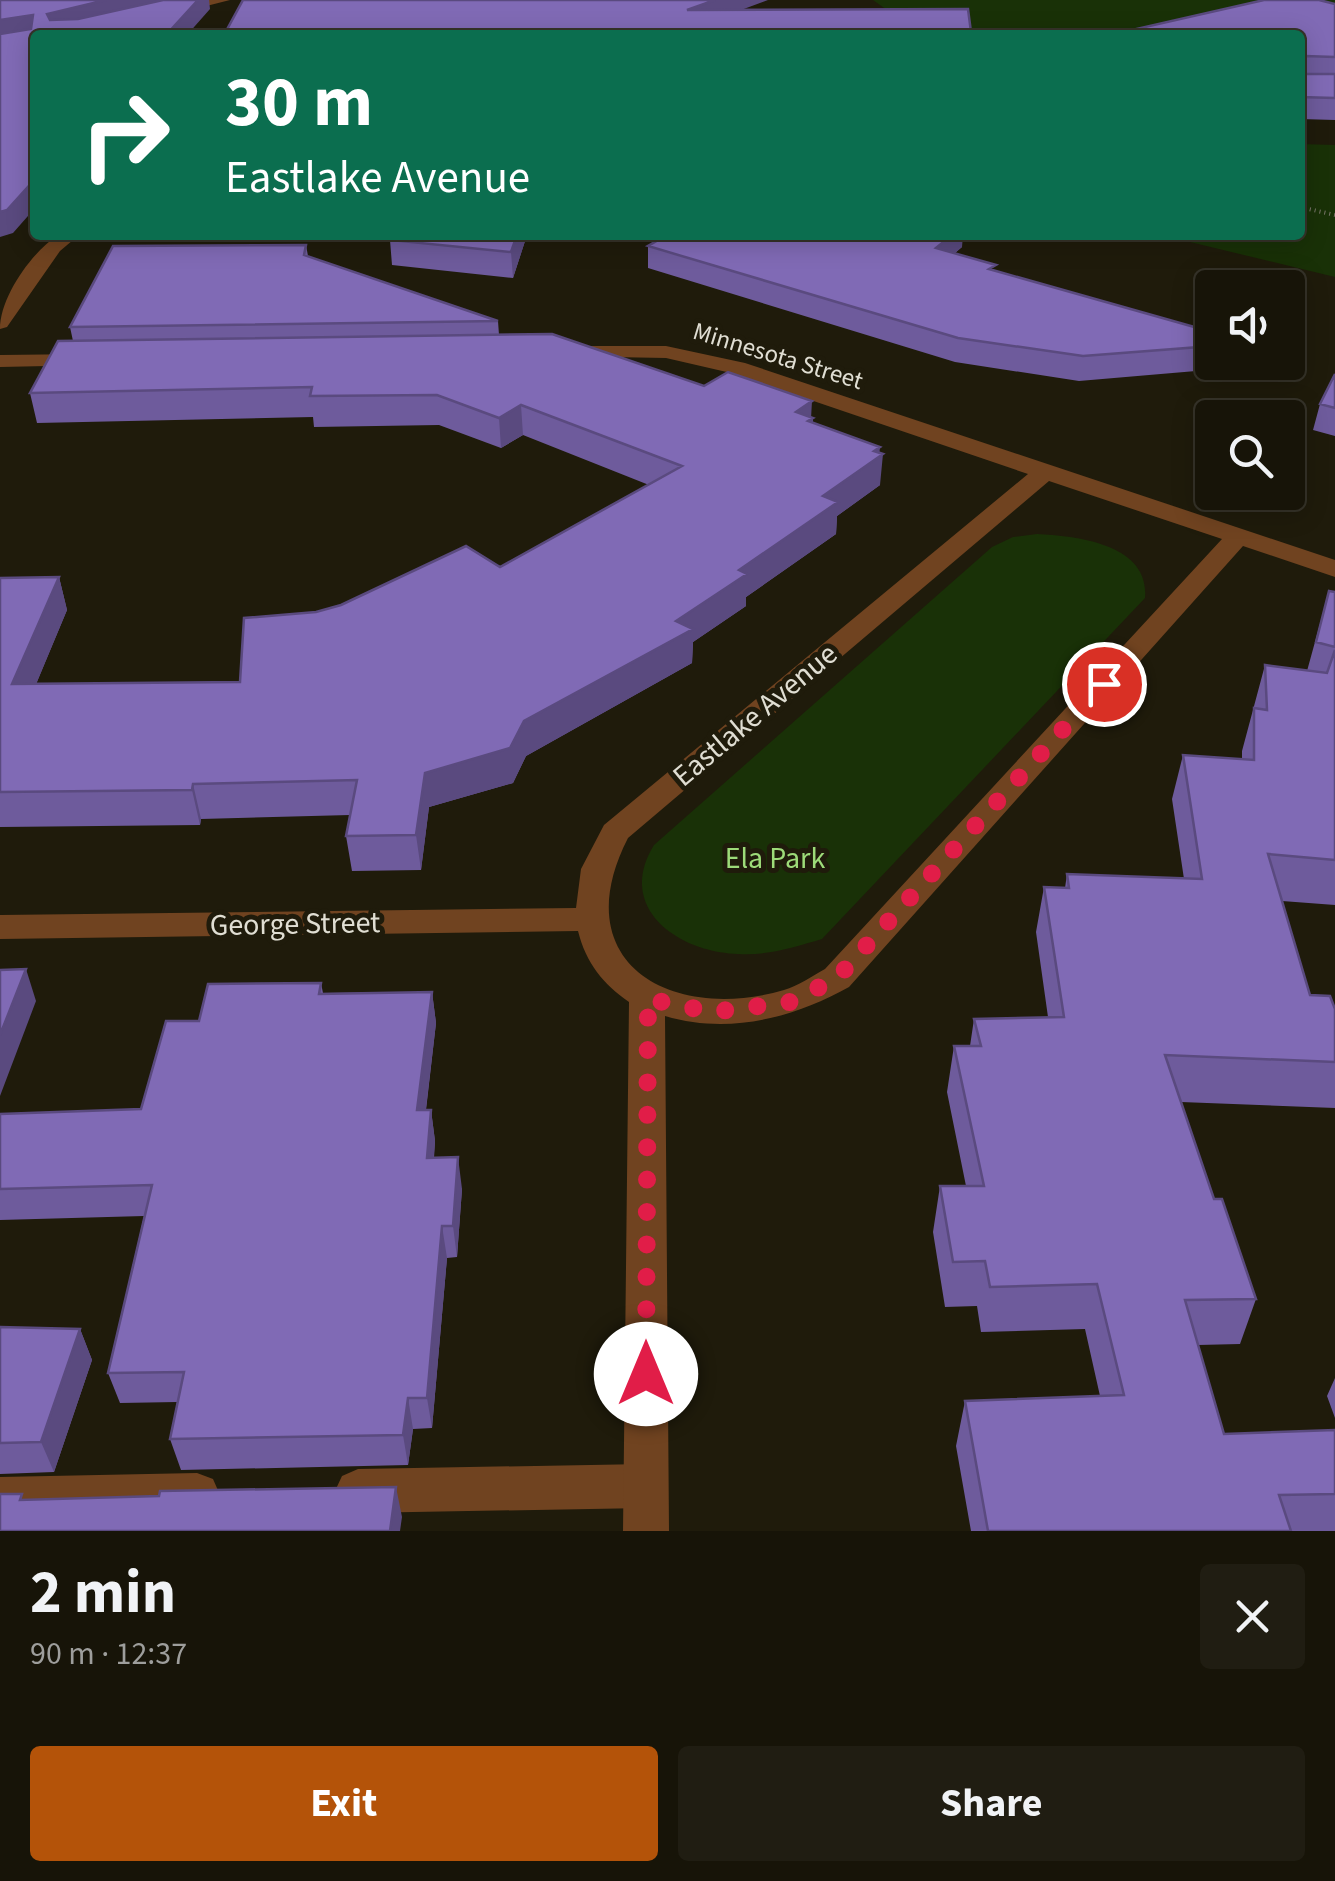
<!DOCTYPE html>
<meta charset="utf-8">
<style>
:root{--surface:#171408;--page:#201d12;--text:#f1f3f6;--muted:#9e9e9c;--line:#363329;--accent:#b45309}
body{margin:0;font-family:"Source Sans 3",sans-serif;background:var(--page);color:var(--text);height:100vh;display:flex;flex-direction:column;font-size:38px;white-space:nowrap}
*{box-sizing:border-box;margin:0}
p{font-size:32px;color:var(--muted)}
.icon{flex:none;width:55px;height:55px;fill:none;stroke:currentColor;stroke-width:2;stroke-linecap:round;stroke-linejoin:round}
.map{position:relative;height:1531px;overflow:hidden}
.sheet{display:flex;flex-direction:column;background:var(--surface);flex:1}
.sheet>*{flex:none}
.top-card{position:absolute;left:30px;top:30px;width:1275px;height:210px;border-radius:10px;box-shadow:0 5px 25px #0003,0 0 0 2px var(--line);background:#0b6e4f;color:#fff;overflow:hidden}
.controls{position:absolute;left:1195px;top:270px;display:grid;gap:20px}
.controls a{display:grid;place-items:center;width:110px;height:110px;border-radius:10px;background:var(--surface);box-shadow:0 5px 25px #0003,0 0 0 2px var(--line);font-size:50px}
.pin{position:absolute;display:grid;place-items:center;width:85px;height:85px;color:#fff;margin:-42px;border:5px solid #fff;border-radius:50%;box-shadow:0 2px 10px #0007}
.me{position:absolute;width:110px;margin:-55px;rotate:0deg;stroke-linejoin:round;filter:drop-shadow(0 0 8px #0008)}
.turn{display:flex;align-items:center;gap:35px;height:210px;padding:0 30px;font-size:45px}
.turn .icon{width:130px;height:130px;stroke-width:2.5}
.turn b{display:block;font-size:70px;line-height:85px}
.round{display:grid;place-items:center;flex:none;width:105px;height:105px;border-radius:10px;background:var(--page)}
.head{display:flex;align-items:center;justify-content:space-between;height:170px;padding:0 30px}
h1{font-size:60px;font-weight:700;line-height:75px}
.cta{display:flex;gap:20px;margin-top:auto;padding:20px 30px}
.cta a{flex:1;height:115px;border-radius:10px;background:var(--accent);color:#fff;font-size:40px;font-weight:700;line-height:115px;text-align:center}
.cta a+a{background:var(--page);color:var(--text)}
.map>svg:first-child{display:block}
.green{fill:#193107}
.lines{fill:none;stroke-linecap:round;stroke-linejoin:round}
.path{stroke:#7a776a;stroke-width:4;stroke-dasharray:1 4;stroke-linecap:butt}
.lane{fill:#704320;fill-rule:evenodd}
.street{fill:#704320;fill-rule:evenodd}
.wall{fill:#6e5b9c}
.shaded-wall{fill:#5a4a7f}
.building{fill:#806ab5;stroke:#5a4a7f;stroke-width:2.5}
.route{stroke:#e11d48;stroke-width:18;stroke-dasharray:0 32.4}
.labels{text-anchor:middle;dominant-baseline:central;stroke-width:10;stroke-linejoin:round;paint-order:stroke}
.far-street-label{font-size:25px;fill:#e0ded3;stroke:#1f1b0b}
.street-label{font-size:30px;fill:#e0ded3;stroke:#1f1b0b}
.park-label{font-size:30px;fill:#9ddb79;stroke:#1f1b0b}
</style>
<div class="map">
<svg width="1335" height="1531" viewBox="0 0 1335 1531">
<rect width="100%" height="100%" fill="#1f1b0b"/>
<!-- green -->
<path class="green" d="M 873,0 L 1335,0 L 1335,9 L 1165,35 L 940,35 L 905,23 Z
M 1300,144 L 1335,145 L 1335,277 L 1161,235 L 1300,235 Z
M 1037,534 C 1077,536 1150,544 1145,598 L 822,939 C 795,947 767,956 738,954 C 678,952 615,908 654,845 L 992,547 L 1013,537 Z"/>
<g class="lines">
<!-- path -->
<path class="path" d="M 1300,207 L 1335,215"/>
<!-- lane -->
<path class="lane" d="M 645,1464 L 661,1471 L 668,1486 L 661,1501 L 645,1508 L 358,1513 L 342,1506 L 335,1491 L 342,1476 L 358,1469 Z
M 197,1473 L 213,1479 L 220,1495 L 213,1511 L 197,1517 L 0,1521 L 0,1477 Z"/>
<!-- street -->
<path class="street" d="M 204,0 L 230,0 L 171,15 L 164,11 Z
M 58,235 L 79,235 L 60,251 L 7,327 L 0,329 C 0,297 31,253 58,235 Z
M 563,346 L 666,346 L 745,363 L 1335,560 L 1335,577 L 1243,546 L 849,987 C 793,1018 729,1035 665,1016 L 669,1531 L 623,1531 L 629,1002 C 603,984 586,963 578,931 L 0,939 L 0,915 L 576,908 L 581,869 L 604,825 L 1028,474 L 731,373 L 666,358 L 556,356 L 552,352 ZM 1049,481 L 1222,539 L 825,969 C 812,976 798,986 784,990 C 671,1023 564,963 628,838 Z
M 87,354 L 98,360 L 95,365 L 0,367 L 0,355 Z"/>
</g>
<!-- wall -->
<path class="wall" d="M 1335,4 L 1335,120 L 1300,119 L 1300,35 L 1135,35 L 1136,29 Z
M 527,235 L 513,278 L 392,265 L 390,240 Z
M 306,245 L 308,256 L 498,321 L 499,335 L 704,386 L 813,418 L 813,423 L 879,453 L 880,485 L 837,516 L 836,534 L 746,597 L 746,606 L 693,642 L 692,663 L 526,756 L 513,783 L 429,807 L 421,870 L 352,871 L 346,836 L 350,815 L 201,819 L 200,825 L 0,827 L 0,578 L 59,577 L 67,610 L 36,684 L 240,682 L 316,612 L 500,567 L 649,485 L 523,435 L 501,448 L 439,425 L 314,427 L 313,417 L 37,423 L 30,393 L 73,341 L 70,327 Z
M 648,246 L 962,247 L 955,253 L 995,271 L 1212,332 L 1212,362 L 1233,362 L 1231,368 L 1079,381 L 955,362 L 648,268 Z
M 1335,374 L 1335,436 L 1313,430 L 1320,404 Z
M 1329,591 L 1335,592 L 1335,905 L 1282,901 L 1310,995 L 1335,1009 L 1335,1108 L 1181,1102 L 1214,1199 L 1256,1299 L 1240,1344 L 1198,1345 L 1224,1434 L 1335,1430 L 1335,1531 L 971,1531 L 956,1446 L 965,1401 L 1100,1396 L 1085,1329 L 981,1332 L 977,1306 L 945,1307 L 933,1232 L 940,1186 L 966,1186 L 947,1092 L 954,1046 L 970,1046 L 974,1019 L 1048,1017 L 1036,932 L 1044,887 L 1065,888 L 1067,874 L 1184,879 L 1172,799 L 1183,755 L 1242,759 L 1242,751 L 1265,665 L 1307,671 Z
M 321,983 L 323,993 L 432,992 L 436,1023 L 426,1110 L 431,1110 L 435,1141 L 434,1158 L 462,1189 L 457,1257 L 447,1258 L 432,1428 L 413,1429 L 408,1465 L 181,1470 L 170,1439 L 177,1402 L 120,1403 L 108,1373 L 144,1216 L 0,1220 L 0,1114 L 141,1109 L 199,1021 Z
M 0,1327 L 80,1329 L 92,1360 L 54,1472 L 0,1474 Z
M 1335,1378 L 1335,1418 L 1327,1396 Z"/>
<!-- shaded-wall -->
<path class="shaded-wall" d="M 106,0 L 188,0 L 51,33 L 47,14 Z
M 198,0 L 209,0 L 210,9 L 187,35 L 166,35 Z
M 715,0 L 768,0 L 687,30 L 687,10 Z
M 33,15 L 37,34 L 0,40 L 0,20 Z
M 35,179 L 35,208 L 13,233 L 0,237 L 0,212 Z
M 517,235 L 527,235 L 513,278 L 511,252 Z
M 952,235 L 963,235 L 962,247 L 934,270 L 936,248 Z
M 812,401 L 811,419 L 813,418 L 812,448 L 796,412 Z
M 521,405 L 523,435 L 501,448 L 499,418 Z
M 880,447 L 879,457 L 883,454 L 880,485 L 837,516 L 836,534 L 746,597 L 746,606 L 693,642 L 692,663 L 526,756 L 513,783 L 429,807 L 421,870 L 416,835 L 425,773 L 524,721 L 676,621 L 739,570 Z
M 59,577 L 67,610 L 22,718 L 12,684 Z
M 193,784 L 201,819 L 200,825 L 192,790 Z
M 26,969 L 36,1001 L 0,1096 L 0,1035 Z
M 432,992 L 436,1023 L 422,1142 L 417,1110 Z
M 431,1110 L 435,1141 L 431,1189 L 427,1158 Z
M 458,1157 L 462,1189 L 457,1257 L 453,1226 Z
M 442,1226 L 447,1258 L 432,1428 L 427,1398 Z
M 80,1329 L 92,1360 L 54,1472 L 41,1442 Z
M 408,1398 L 413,1429 L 408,1465 L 403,1435 Z
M 396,1487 L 402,1517 L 400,1531 L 390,1531 Z"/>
<!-- building -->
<path class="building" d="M 0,0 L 106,0 L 47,14 L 50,20 L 78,19 L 163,0 L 198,0 L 166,35 L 35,35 L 35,179 L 7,210 L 0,212 L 0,34 L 31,29 L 33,15 L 0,20 Z
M 243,0 L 715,0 L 687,10 L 968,9 L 971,32 L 957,35 L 224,35 Z
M 1264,0 L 1319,0 L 1335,4 L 1335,57 L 1305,56 L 1301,60 L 1305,74 L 1335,74 L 1335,98 L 1300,97 L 1300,35 L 1139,35 L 1136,29 Z
M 391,235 L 517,235 L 511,252 L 390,240 Z
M 667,235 L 952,235 L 936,248 L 996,265 L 989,269 L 1212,332 L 1212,346 L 1083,356 L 958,338 L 648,246 Z
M 306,245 L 304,255 L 498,321 L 70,327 L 113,246 Z
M 552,334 L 704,386 L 728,372 L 812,401 L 796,412 L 813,418 L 808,421 L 880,447 L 874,451 L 883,454 L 823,496 L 838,502 L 739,570 L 747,574 L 676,621 L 693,629 L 524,721 L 510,748 L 425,773 L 416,835 L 346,836 L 357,780 L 193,784 L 192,790 L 0,792 L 0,578 L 59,577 L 12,684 L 240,682 L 244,618 L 316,612 L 341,605 L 466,546 L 500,567 L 682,466 L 521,405 L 499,418 L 437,395 L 310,396 L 312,387 L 30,393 L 58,341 Z
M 1335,374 L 1335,408 L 1320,404 Z
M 1329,591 L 1335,592 L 1335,647 L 1316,642 Z
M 1335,650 L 1335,860 L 1268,854 L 1310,995 L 1330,996 L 1335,1009 L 1335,1062 L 1165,1055 L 1214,1199 L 1222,1199 L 1256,1299 L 1185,1300 L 1224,1434 L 1335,1430 L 1335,1494 L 1279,1495 L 1291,1531 L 988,1531 L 965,1401 L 1124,1395 L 1097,1284 L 990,1287 L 985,1261 L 953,1262 L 940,1186 L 984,1186 L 954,1046 L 981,1046 L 974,1019 L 1064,1017 L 1044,887 L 1069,888 L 1067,874 L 1202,879 L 1183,755 L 1254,760 L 1254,708 L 1267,710 L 1265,665 L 1327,673 Z
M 26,969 L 0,1035 L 0,970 Z
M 321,983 L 319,994 L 432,992 L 417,1110 L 431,1110 L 427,1158 L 458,1157 L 453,1226 L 442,1226 L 427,1398 L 408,1398 L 403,1435 L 170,1439 L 184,1372 L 108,1373 L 152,1185 L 0,1189 L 0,1114 L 141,1109 L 166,1021 L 199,1021 L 208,984 Z
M 0,1327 L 80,1329 L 41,1442 L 0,1443 Z
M 396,1487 L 390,1531 L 0,1531 L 0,1494 L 22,1494 L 20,1500 L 159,1496 L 160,1491 Z"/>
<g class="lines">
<!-- route -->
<path class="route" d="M 646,1374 L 648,999 L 712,1012 L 790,1002 L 837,978 L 1104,684"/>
</g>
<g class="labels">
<!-- far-street labels -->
<g class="far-street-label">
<text transform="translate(778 356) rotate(17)">Minnesota Street</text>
</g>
<!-- street labels -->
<g class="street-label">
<text transform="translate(755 715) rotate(-40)">Eastlake Avenue</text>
<text transform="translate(295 924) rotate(-1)">George Street</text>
</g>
<!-- park labels -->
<g class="park-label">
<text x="775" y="858">Ela Park</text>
</g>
</g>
</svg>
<div class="controls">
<a><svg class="icon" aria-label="sound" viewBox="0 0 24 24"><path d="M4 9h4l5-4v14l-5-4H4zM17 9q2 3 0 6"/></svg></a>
<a><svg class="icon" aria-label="search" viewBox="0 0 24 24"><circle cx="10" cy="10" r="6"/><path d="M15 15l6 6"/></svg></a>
</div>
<div class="pin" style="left:1104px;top:684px;background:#d93025"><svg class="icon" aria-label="arrive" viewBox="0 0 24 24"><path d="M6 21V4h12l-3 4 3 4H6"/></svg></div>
<svg class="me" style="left:646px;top:1374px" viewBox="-20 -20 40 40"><circle r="19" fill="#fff"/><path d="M0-13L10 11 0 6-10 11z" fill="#e11d48"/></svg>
<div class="top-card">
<div class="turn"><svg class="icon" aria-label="right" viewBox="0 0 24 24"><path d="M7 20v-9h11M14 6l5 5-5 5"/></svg><div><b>30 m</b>Eastlake Avenue</div></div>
</div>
</div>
<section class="sheet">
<div class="head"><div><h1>2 min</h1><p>90 m · 12:37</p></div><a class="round"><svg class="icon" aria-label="close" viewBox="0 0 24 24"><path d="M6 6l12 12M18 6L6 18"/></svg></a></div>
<div class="cta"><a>Exit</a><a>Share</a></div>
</section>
